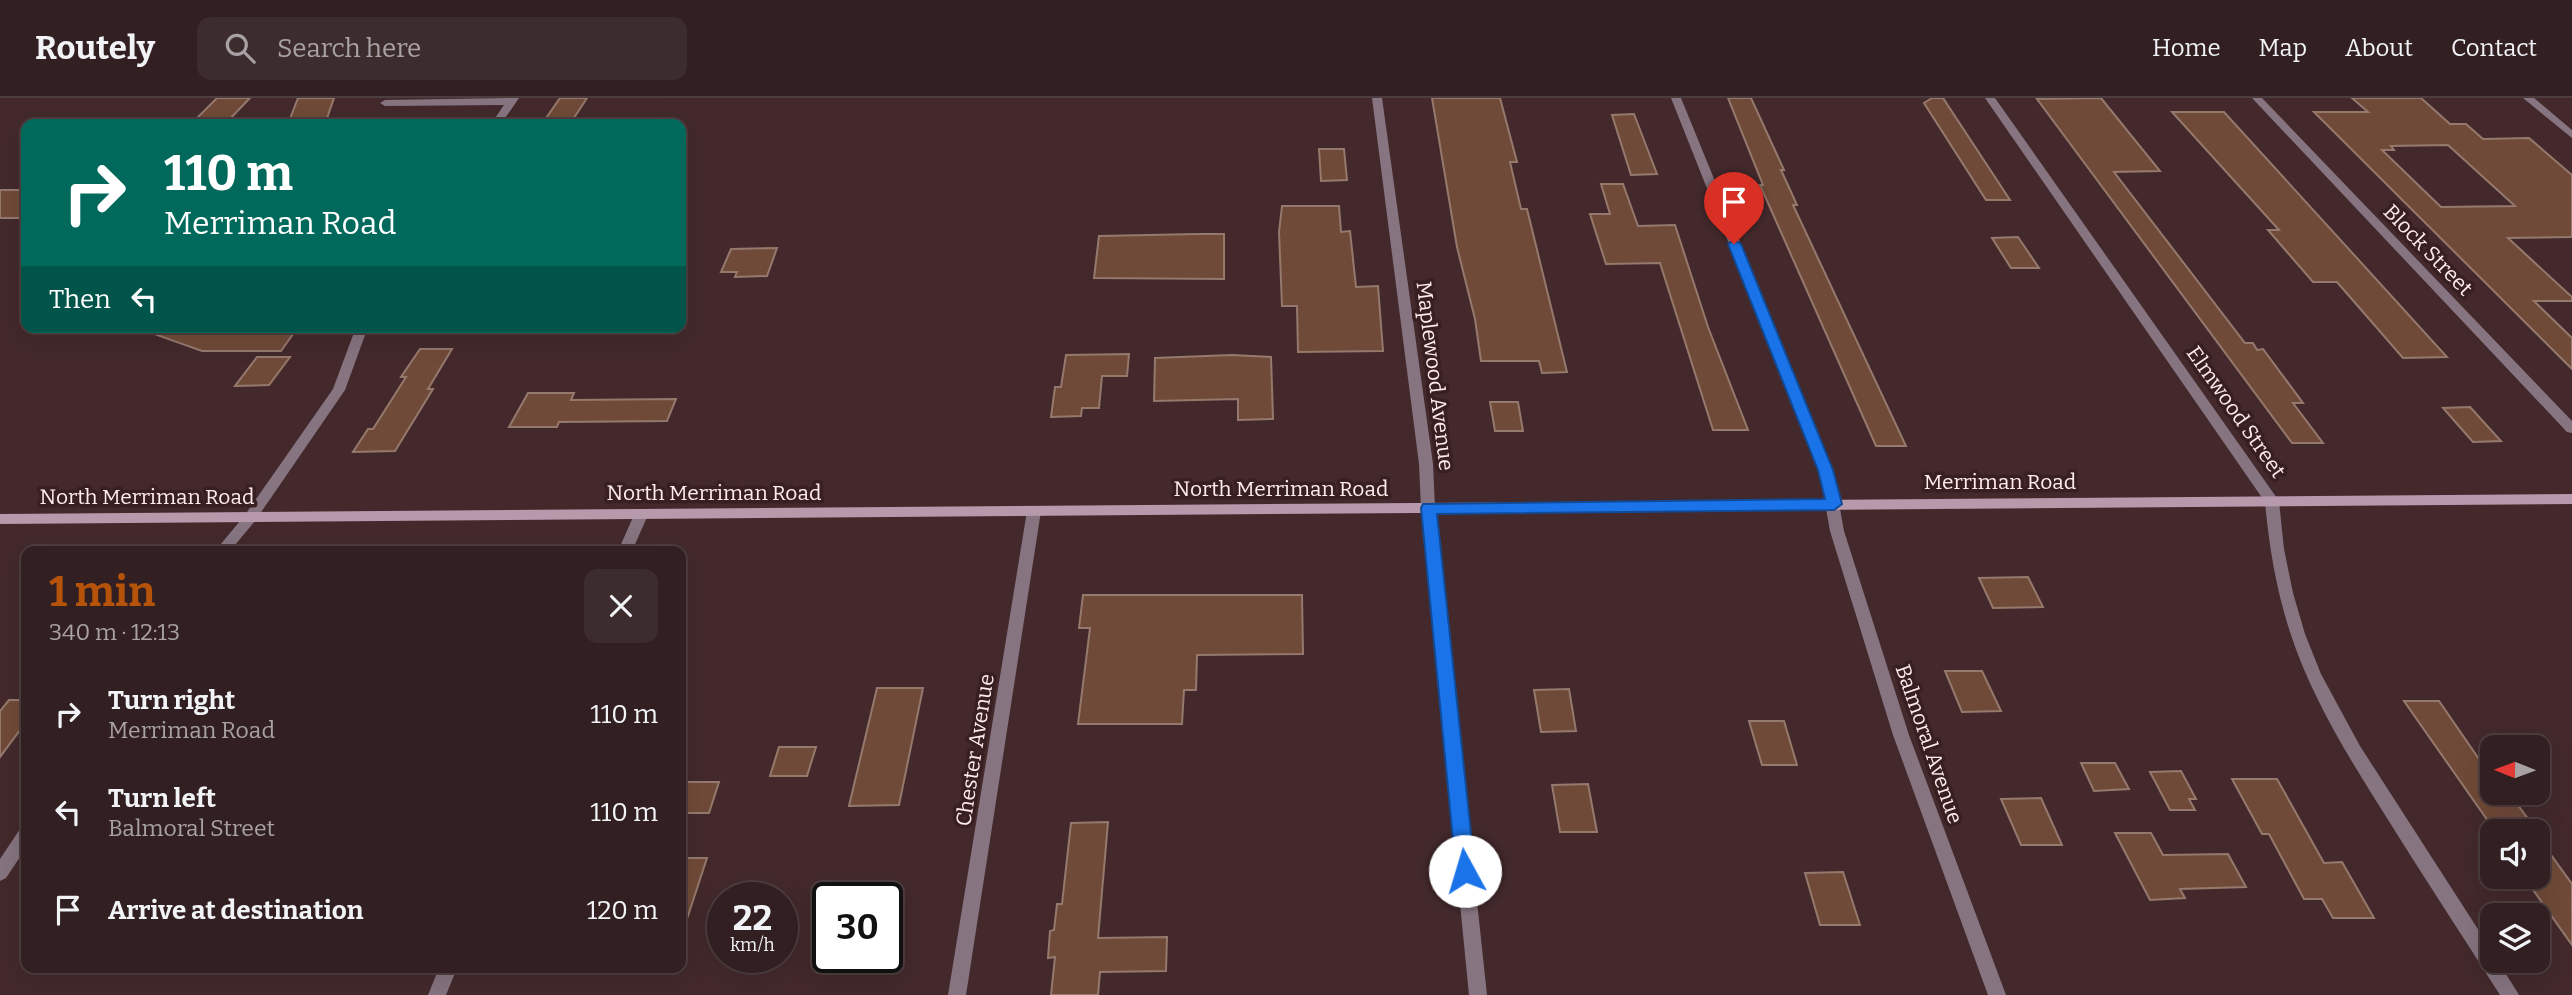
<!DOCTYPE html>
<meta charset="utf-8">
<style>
:root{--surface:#321f21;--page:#3d2c2e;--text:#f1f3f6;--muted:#a8a2a5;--line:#4d3d3f;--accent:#b45309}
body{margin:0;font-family:Bitter,serif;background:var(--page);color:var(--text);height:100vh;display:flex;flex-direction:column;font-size:26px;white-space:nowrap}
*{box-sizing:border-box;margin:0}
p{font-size:23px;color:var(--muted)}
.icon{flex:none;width:38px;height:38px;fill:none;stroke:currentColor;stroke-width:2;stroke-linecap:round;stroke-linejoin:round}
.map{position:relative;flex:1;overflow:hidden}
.sheet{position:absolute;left:21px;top:448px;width:665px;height:427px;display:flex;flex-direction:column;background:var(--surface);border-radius:14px;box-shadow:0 7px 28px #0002,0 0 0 2px var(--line)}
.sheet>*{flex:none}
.guide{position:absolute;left:21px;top:21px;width:665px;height:214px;border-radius:14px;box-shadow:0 7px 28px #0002,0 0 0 2px var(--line);background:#00695c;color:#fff;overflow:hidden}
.needle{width:46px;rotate:271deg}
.buttons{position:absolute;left:2480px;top:637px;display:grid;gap:14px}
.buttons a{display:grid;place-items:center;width:70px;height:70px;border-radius:14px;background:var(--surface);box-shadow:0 7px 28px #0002,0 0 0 2px var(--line);font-size:35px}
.speed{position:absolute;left:707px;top:784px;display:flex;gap:14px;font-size:35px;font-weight:700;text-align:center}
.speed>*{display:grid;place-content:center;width:91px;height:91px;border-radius:50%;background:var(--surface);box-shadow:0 7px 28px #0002,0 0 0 2px var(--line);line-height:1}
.speed small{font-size:18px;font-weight:400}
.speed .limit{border:4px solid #111;border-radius:10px;background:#fff;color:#111}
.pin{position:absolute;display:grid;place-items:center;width:60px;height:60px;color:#fff;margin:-72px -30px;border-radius:50% 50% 50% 0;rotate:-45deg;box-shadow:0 0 7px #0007}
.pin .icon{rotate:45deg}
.me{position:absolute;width:77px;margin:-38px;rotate:354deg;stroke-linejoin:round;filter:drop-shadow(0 0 5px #0008)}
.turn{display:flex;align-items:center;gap:24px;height:147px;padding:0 28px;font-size:32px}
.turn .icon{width:91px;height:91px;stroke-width:2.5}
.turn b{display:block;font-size:49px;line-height:60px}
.then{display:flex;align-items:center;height:66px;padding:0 28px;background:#0003;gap:14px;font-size:26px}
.round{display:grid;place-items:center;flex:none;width:74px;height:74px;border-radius:14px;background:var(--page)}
.headline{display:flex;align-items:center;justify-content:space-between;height:119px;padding:0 28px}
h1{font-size:42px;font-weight:700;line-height:52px;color:var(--accent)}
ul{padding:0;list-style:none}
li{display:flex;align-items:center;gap:21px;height:98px;padding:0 28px}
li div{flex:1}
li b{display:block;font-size:26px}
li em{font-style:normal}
header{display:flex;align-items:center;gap:42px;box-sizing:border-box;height:98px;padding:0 35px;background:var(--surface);border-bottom:2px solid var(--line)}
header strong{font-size:33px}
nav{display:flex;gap:38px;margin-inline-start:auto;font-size:24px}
.search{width:490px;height:63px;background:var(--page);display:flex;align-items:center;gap:18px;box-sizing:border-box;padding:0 24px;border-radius:14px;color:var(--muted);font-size:26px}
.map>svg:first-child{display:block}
.building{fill:#704a38;stroke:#95796d;stroke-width:2;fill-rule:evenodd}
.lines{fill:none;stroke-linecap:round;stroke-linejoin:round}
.minor{fill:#867580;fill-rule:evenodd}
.tertiary{fill:#867580;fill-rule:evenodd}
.secondary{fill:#b69aac;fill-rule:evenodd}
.route{fill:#1a73e8;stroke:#114b97;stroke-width:2}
.labels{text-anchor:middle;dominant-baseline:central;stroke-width:7;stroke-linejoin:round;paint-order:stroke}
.street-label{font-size:21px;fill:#feecee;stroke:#381f22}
</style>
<header>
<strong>Routely</strong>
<div class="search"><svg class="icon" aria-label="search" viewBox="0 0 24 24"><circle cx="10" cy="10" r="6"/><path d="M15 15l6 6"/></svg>Search here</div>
<nav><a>Home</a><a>Map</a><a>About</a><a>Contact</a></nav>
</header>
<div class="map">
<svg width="2572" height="897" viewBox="0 0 2572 897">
<rect width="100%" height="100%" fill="#43292c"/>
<!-- building -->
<path class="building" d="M 217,0 L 250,0 L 225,26 L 191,26 Z
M 298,0 L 334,0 L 325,26 L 288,26 Z
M 560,0 L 587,0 L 570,26 L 542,26 Z
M 1432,0 L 1500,0 L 1517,64 L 1510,64 L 1521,111 L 1527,111 L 1567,274 L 1542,275 L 1539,263 L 1481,263 L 1475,221 L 1457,149 Z
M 1728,0 L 1751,0 L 1784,72 L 1781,72 L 1797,107 L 1793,107 L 1906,348 L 1876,348 L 1760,87 L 1763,87 Z
M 1932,0 L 1943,0 L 2010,102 L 1986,102 L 1924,5 Z
M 2101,0 L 2160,73 L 2114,74 L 2245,245 L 2253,245 L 2257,252 L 2263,251 L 2303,305 L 2293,305 L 2323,345 L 2292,345 L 2037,1 Z
M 2352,0 L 2421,0 L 2450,26 L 2466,26 L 2483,41 L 2529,40 L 2572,77 L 2572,139 L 2508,140 L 2572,199 L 2572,203 L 2534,203 L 2572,240 L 2572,271 L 2314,14 L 2368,14 ZM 2448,47 L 2515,108 L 2441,109 L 2382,52 L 2394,52 L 2391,48 Z
M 2172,14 L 2224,14 L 2447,259 L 2403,260 L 2337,184 L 2313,184 L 2268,132 L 2279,132 Z
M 1634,16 L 1657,76 L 1631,77 L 1612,17 Z
M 1319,51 L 1344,51 L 1347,82 L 1321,83 Z
M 1601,86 L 1623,86 L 1638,128 L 1675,127 L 1708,229 L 1748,332 L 1713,332 L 1660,165 L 1606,166 L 1590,116 L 1610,116 Z
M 0,92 L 26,92 L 26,120 L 0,120 Z
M 1282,108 L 1339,108 L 1341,134 L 1350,133 L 1356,189 L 1378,188 L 1383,253 L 1298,254 L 1297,208 L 1282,208 L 1279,134 Z
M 1198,136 L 1224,136 L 1224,181 L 1094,180 L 1099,138 Z
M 2018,139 L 2039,170 L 2011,170 L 1992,140 Z
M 777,150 L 767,178 L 735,179 L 737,174 L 721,174 L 731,151 Z
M 144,229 L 298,229 L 281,253 L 202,253 L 143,232 Z
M 420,251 L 452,251 L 428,291 L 433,291 L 395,353 L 353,354 L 368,331 L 373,331 L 406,279 L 401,279 Z
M 1129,256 L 1127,278 L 1102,278 L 1099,310 L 1082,310 L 1081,318 L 1051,319 L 1055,289 L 1061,289 L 1066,257 Z
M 1232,257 L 1271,259 L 1273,321 L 1238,322 L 1238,301 L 1154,303 L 1155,260 Z
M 257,259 L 290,259 L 269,287 L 235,288 Z
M 528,295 L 574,295 L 571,302 L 676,301 L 667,323 L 559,324 L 557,329 L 509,329 Z
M 1490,304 L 1518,304 L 1523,333 L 1495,333 Z
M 2470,309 L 2501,343 L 2473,344 L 2443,310 Z
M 2028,479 L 2043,509 L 1993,510 L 1979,480 Z
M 1083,497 L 1302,497 L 1303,556 L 1197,557 L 1196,592 L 1184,592 L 1182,626 L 1078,626 L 1090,530 L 1079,530 Z
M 1945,573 L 1982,573 L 2001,613 L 1962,614 Z
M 877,590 L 923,590 L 899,707 L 849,708 Z
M 1569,591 L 1576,633 L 1541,634 L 1534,592 Z
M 9,602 L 26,602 L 26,624 L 0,659 L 0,613 Z
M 2404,603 L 2439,603 L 2492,680 L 2492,695 L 2509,695 L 2537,733 L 2495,733 Z
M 1749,623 L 1784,623 L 1797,667 L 1762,667 Z
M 779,649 L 816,649 L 807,678 L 770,678 Z
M 2081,665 L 2115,665 L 2129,691 L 2094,693 Z
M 2181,673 L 2196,701 L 2189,701 L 2195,712 L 2170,712 L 2150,674 Z
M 2232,681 L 2277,681 L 2324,765 L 2342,764 L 2374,820 L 2333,820 L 2322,801 L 2304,801 L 2269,736 L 2262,736 Z
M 681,684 L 719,684 L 709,715 L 681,715 Z
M 1588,686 L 1597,734 L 1560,734 L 1552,687 Z
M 2041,700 L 2062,747 L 2021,747 L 2001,701 Z
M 1108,724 L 1098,840 L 1167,839 L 1166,873 L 1100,874 L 1098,897 L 1051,897 L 1055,859 L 1048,860 L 1050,833 L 1054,832 L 1057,806 L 1062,806 L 1071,725 Z
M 2115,735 L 2151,735 L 2163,757 L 2228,756 L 2246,789 L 2180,791 L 2185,800 L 2150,802 Z
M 2538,739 L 2572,786 L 2572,847 L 2524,779 L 2538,779 Z
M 681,760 L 707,760 L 685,827 L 681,827 Z
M 1843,774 L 1860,827 L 1820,827 L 1805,775 Z"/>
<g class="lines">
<!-- minor -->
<path class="minor" d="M 509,0 L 519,0 L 501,26 L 491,26 L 504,7 L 385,8 L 380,5 L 385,2 Z
M 1671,0 L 1681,0 L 1833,372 L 1844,433 L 1909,637 L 2006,897 L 1988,897 L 1893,637 L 1830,433 L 1819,372 Z
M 1985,0 L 1995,0 L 2279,403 L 2284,451 L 2293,495 L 2305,536 L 2321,576 L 2360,648 L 2492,853 L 2492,863 L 2498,863 L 2519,897 L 2500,897 C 2462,837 2423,778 2385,717 C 2349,660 2311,599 2290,534 C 2276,491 2269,448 2265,404 Z
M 2252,0 L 2262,0 L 2572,323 L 2572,335 L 2567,334 Z
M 2523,0 L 2534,0 L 2572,32 L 2572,40 Z
M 356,229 L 368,229 L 345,292 L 255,423 L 230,453 L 215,453 L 245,417 L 333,291 Z
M 1428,405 L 1435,410 L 1487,897 L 1469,897 L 1421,410 Z
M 1034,408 L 1041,413 L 966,897 L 948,897 L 1027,413 Z
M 641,412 L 648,417 L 632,453 L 618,453 L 634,417 Z
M 26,729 L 26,750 L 6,780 L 0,783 L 0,761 L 20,731 Z
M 439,870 L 457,870 L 446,897 L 428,897 Z"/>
<!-- tertiary -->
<path class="tertiary" d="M 1372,0 L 1382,0 L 1433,366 L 1435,410 L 1428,415 L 1421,410 L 1419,366 Z"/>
<!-- secondary -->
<path class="secondary" d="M 2572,396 L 2572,406 L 0,426 L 0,416 Z"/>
</g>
<!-- route -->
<path class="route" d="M 1734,142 L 1741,146 L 1833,372 L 1842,406 L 1834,412 L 1437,416 L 1475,773 L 1472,779 L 1465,782 L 1459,779 L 1456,773 L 1421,410 L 1423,406 L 1825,401 L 1818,372 L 1728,146 Z"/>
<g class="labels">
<!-- street labels -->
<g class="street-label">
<text transform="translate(2428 152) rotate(46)">Block Street</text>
<text transform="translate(1435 278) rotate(83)">Maplewood Avenue</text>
<text transform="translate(2236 314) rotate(55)">Elmwood Street</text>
<text x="2000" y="384">Merriman Road</text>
<text x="1281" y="391">North Merriman Road</text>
<text x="714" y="395">North Merriman Road</text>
<text x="147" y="399">North Merriman Road</text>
<text transform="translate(1929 646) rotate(71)">Balmoral Avenue</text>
<text transform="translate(975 652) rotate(-81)">Chester Avenue</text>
</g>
</g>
</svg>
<div class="buttons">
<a><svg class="needle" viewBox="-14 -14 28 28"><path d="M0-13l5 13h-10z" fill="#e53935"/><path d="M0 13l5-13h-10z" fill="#a8a2a5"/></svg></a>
<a><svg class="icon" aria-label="sound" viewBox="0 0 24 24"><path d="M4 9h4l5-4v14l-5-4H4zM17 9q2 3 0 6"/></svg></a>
<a><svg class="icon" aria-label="layers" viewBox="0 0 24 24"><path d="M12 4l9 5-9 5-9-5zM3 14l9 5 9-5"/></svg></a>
</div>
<div class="speed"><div>22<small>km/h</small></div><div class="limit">30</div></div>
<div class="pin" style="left:1734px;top:146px;background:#d93025"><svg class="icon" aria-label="arrive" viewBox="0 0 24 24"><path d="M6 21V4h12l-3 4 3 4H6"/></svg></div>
<svg class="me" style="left:1465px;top:773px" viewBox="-20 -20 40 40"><circle r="19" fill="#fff"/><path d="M0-13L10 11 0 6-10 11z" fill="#1a73e8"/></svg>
<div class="guide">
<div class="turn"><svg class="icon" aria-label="right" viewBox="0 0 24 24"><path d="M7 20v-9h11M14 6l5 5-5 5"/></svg><div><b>110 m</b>Merriman Road</div></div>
<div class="then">Then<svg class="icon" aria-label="left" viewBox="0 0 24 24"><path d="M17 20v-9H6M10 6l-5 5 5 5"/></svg></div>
</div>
<section class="sheet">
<div class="headline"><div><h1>1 min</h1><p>340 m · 12:13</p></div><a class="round"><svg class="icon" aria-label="close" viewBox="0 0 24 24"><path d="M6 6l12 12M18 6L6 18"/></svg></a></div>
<ul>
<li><svg class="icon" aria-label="right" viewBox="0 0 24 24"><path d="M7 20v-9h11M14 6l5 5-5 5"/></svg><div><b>Turn right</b><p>Merriman Road</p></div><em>110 m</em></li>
<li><svg class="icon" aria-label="left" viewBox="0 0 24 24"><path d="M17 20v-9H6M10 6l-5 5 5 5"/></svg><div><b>Turn left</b><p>Balmoral Street</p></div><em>110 m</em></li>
<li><svg class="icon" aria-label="arrive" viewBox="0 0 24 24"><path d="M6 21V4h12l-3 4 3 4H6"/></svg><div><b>Arrive at destination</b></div><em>120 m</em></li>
</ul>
</section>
</div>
